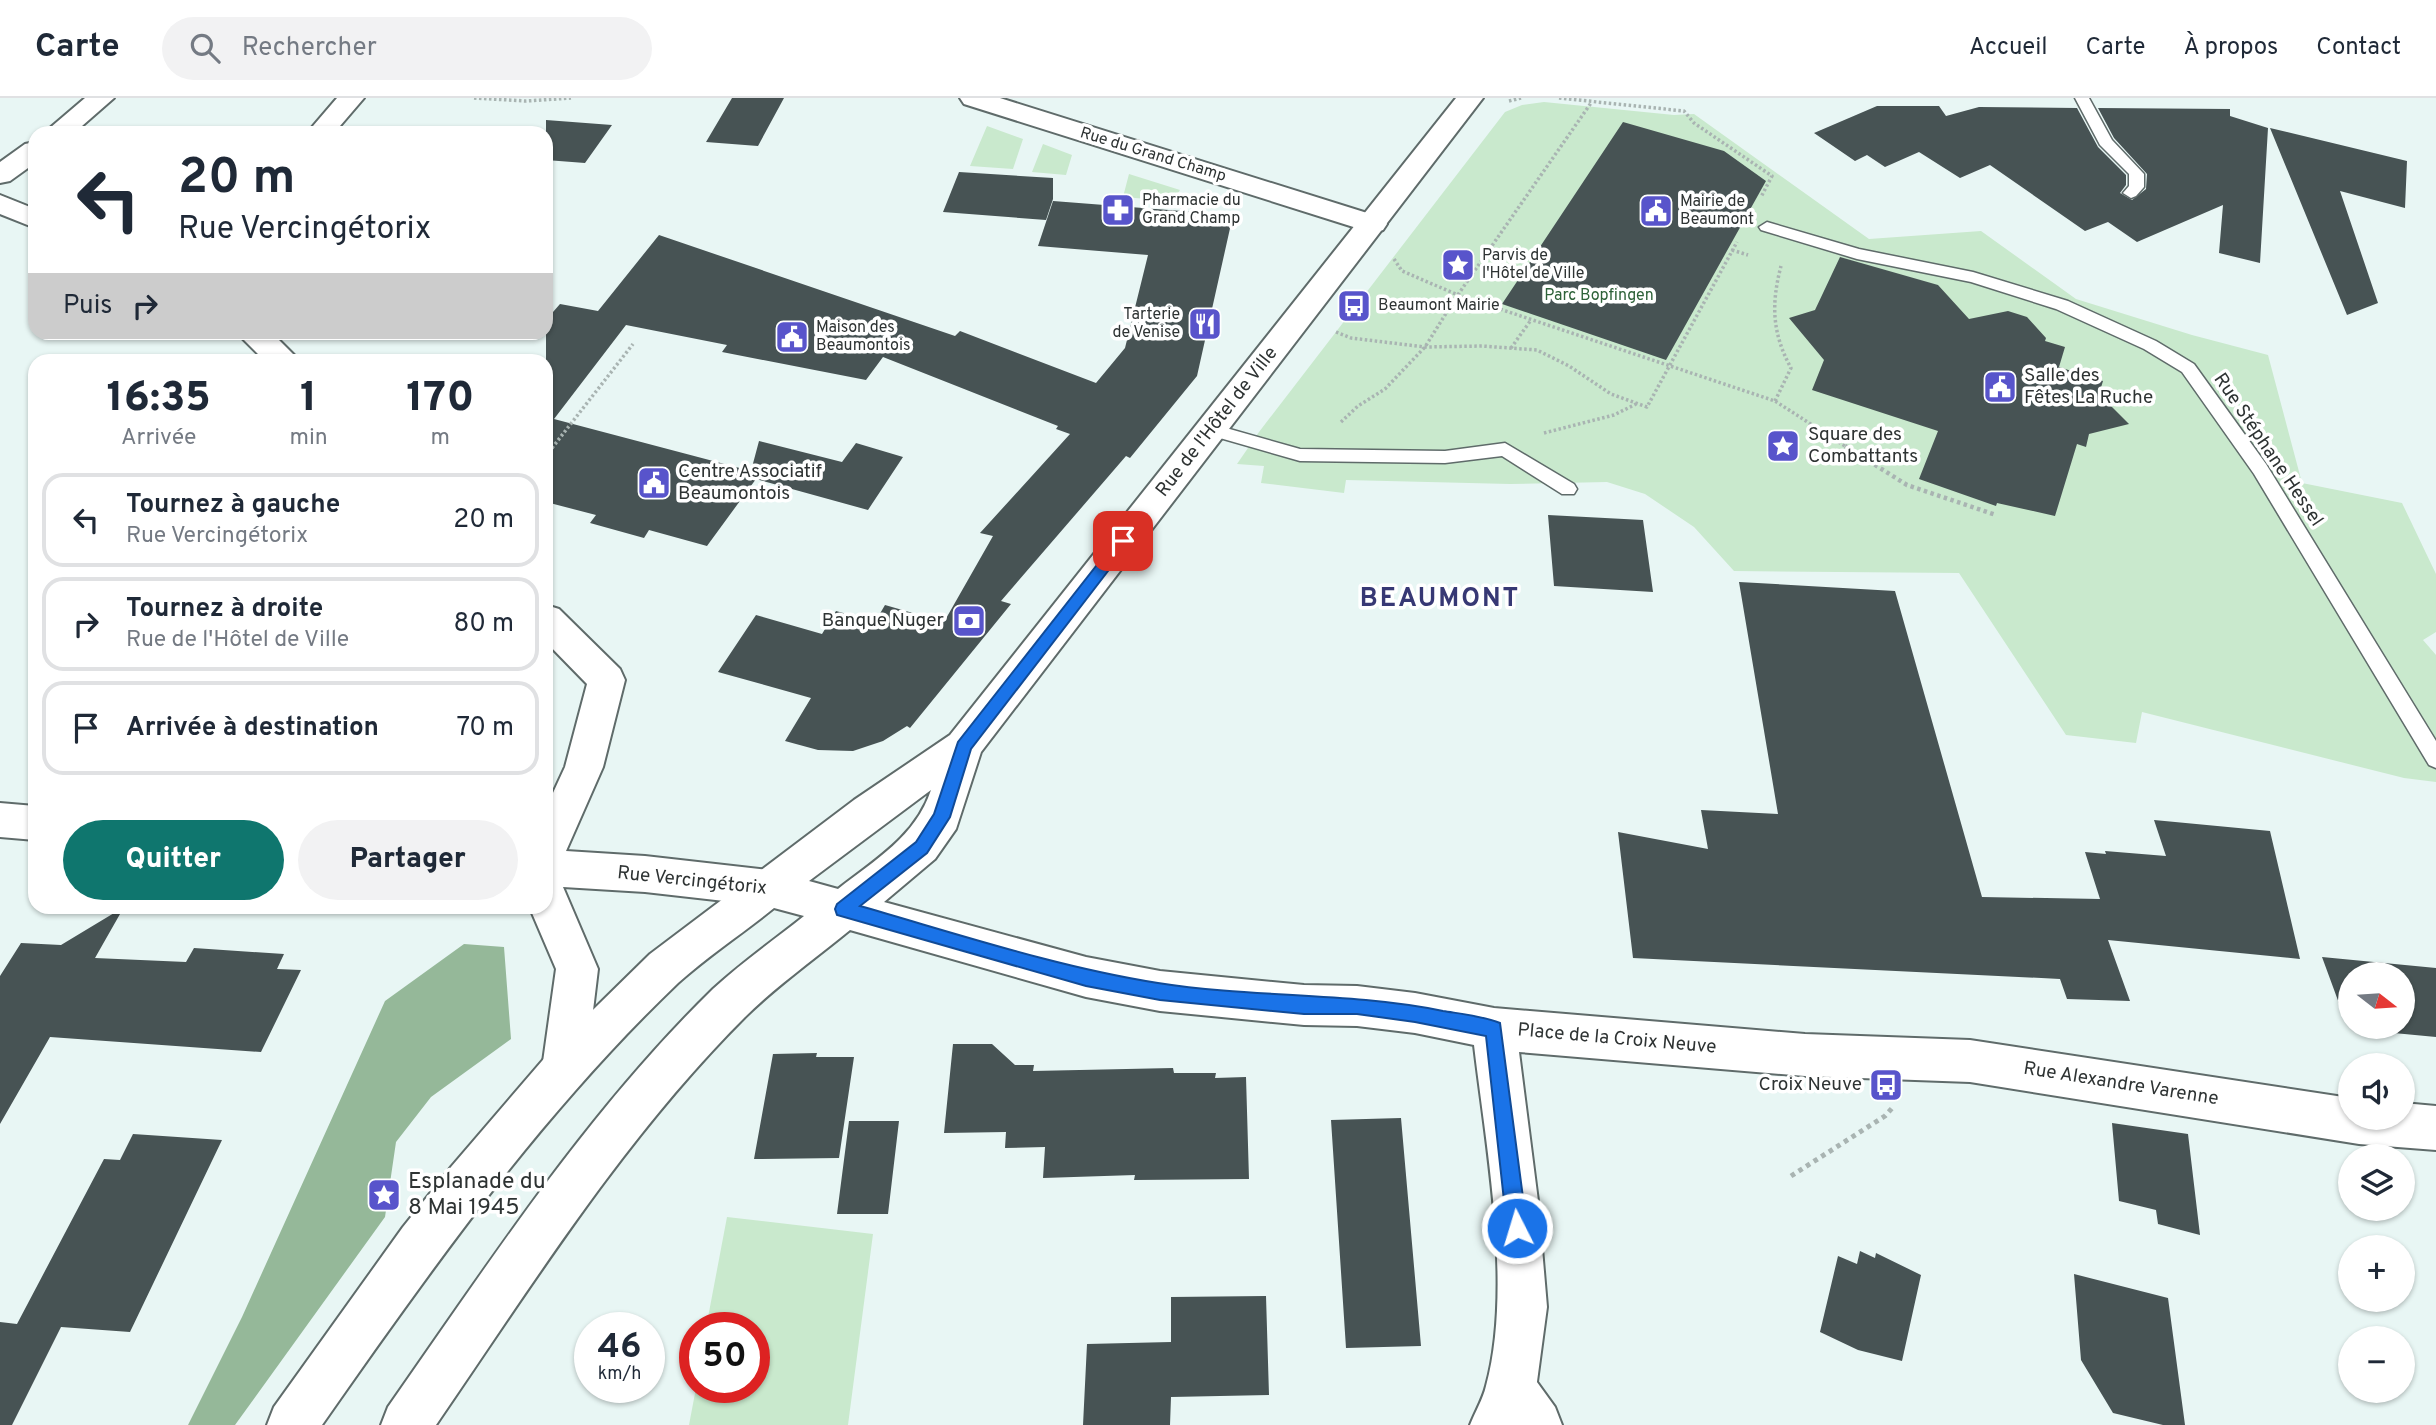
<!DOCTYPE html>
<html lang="fr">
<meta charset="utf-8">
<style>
:root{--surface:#fff;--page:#f2f2f3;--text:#1f2937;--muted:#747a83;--line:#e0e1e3;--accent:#0f766e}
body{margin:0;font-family:Overpass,sans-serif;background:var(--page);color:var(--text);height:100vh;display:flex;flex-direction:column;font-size:26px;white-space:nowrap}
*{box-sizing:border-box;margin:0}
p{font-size:23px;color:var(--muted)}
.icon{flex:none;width:38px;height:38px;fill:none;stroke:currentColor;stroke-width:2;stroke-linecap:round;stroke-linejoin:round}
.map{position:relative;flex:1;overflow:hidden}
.sheet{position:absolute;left:28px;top:256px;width:525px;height:560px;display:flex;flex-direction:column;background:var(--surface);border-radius:21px;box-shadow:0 2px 5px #0004}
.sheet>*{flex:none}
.hud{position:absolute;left:28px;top:28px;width:525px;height:214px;border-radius:21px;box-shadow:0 2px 5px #0004;background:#fff;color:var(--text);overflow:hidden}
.needle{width:46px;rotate:107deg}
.buttons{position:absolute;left:2338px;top:864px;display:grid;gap:14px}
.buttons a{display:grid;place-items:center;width:77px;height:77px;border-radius:50%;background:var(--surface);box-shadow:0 2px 5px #0004;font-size:35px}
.speed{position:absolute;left:574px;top:1214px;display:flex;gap:14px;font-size:35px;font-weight:700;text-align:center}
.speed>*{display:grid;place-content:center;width:91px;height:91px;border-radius:50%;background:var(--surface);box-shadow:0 2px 5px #0004;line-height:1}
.speed small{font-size:18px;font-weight:400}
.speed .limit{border:10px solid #d22;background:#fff;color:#111}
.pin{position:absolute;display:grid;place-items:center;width:60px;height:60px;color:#fff;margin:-30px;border-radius:14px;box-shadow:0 4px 10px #0006}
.me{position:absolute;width:77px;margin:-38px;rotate:355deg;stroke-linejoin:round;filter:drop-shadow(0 0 5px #0008)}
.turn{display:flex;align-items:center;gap:24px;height:147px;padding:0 35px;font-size:32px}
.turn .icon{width:91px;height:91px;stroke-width:2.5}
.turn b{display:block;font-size:49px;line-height:60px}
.then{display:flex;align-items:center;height:66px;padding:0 35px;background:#0003;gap:14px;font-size:26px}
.eta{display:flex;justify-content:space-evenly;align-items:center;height:119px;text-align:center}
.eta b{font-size:42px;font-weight:800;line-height:49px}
.primary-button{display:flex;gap:14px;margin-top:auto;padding:14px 35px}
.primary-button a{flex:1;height:80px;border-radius:42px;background:var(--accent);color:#fff;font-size:28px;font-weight:800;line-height:80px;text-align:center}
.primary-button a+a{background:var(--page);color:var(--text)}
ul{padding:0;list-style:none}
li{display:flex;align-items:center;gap:21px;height:94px;margin:0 14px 10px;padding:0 21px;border:4px solid var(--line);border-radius:21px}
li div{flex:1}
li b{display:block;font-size:26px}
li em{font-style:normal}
header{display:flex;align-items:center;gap:42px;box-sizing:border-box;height:98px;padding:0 35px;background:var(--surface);border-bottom:2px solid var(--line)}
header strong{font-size:33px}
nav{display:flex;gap:38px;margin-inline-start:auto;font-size:24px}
.search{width:490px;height:63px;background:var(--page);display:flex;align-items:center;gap:18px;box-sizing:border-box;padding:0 24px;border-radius:38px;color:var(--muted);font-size:26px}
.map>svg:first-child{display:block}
.green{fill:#c9e9cd}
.forest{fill:#95b899}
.building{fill:#475354}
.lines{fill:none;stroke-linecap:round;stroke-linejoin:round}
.service-casing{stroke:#5f6b6a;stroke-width:3}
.minor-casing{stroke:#5f6b6a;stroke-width:4}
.secondary-casing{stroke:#5f6b6a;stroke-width:4}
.path-far2{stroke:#a9b4b2;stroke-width:3.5;stroke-dasharray:2.5 2.5;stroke-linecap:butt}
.path-far1{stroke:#a9b4b2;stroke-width:4.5;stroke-dasharray:3.5 3.5;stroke-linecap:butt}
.path{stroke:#a9b4b2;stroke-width:5;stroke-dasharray:4.5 4.5;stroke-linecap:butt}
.service{fill:#fff;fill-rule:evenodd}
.minor{fill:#fff;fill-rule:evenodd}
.secondary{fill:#fff;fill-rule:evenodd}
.route{fill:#1a73e8;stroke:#114b97;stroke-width:2}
.labels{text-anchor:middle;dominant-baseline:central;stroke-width:7;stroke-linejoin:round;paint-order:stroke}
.far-street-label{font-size:16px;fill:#2e3333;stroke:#fff}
.far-poi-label{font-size:16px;fill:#2e3333;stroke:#fff;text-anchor:start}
.far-park-label{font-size:16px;fill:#2e6239;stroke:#fff}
.poi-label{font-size:19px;fill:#2e3333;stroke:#fff;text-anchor:start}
.street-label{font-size:19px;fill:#2e3333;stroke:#fff}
.near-poi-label{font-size:23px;fill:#2e3333;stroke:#fff;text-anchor:start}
.district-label{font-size:26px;font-weight:bold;letter-spacing:2px;fill:#373874;stroke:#fff}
</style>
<header>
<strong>Carte</strong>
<div class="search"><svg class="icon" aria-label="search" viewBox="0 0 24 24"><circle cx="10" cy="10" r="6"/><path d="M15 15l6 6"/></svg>Rechercher</div>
<nav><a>Accueil</a><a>Carte</a><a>À propos</a><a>Contact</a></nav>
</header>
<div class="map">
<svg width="2436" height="1327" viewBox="0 0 2436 1327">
<rect width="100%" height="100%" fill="#e8f6f4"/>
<!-- green -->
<path class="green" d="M 1544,4 L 1674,17 L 1694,16 L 1869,141 L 1981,133 L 2076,201 L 2192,237 L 2268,257 L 2302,385 L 2402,405 L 2436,476 L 2436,534 L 2423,542 L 2436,557 L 2436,684 L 2404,680 L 2142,614 L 2136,645 L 2066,637 L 1959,475 L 1734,473 L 1694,429 L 1645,396 L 1607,384 L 1510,386 L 1346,382 L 1344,395 L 1261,385 L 1264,368 L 1237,366 L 1259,334 L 1505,14 L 1522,7 Z
M 987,28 L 1023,41 L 1013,71 L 970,68 Z
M 1043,46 L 1072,57 L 1066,77 L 1032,74 Z
M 1129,76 L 1180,92 L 1173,103 L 1123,99 Z
M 727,1119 L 873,1136 L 848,1327 L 689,1327 L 696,1290 L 754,1290 L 754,1230 L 706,1230 Z"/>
<!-- forest -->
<path class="forest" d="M 464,846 L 504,849 L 511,941 L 431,999 L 396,1044 L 385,1119 L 235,1327 L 188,1327 L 242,1219 L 385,903 Z"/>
<!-- building -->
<path class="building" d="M 732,0 L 784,0 L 758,48 L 706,44 Z
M 1877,8 L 1939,8 L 1946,18 L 1979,9 L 2077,10 L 2098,49 L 2126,77 L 2126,87 L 2120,95 L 2132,102 L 2146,91 L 2147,76 L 2114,40 L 2098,10 L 2230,11 L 2230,18 L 2268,30 L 2260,165 L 2219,155 L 2223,107 L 2137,144 L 2108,124 L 2085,133 L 1990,67 L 1960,80 L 1919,54 L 1885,69 L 1867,57 L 1855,63 L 1814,35 Z
M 546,22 L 612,27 L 585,65 L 546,62 Z
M 1623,24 L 1724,53 L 1766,83 L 1666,262 L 1502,206 Z
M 2270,30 L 2407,63 L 2405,110 L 2340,93 L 2378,205 L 2347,217 Z
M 959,74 L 1053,80 L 1053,101 L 1046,122 L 943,114 Z
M 1053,103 L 1233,117 L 1197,278 L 1130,360 L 1126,358 L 1001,503 L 1011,506 L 910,630 L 907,628 L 883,643 L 853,653 L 818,652 L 785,643 L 811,600 L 718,574 L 756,517 L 822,536 L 836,513 L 875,524 L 885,507 L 944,524 L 993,438 L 980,435 L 1070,336 L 1056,331 L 1058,328 L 883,259 L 866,282 L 722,254 L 727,247 L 626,227 L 554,321 L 751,373 L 759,343 L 842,364 L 856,345 L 903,359 L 868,412 L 756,381 L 707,448 L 649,432 L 644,440 L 590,425 L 596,417 L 546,404 L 546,222 L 560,206 L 598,213 L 659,137 L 955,238 L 960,233 L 1096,285 L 1125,250 L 1148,157 L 1038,148 Z
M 1840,159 L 1938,187 L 1969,221 L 2008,213 L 2027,219 L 2046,240 L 2045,243 L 2065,249 L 2059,269 L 2103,283 L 2099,296 L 2129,326 L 2089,336 L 2086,349 L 2077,346 L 2055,418 L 1997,405 L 1996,408 L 1919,381 L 1938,333 L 1812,292 L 1824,262 L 1789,220 L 1815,212 Z
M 1548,417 L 1643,422 L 1653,494 L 1554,488 Z
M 1739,484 L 1895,493 L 1982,799 L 2100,801 L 2085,754 L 2106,756 L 2105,753 L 2166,758 L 2154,722 L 2270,733 L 2300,861 L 2108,842 L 2130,903 L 2067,901 L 2060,881 L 1633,860 L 1618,734 L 1708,751 L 1701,712 L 1778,716 Z
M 124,809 L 95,860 L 186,864 L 194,850 L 284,856 L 277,871 L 301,872 L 261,954 L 50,939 L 0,1026 L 0,878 L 21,845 L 61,847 Z
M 2322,859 L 2436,870 L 2436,939 L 2362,932 L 2361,929 L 2403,929 L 2403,877 L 2350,877 L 2350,909 L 2340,908 Z
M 953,946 L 992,946 L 1015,967 L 1034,967 L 1033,973 L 1173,970 L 1174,975 L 1216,975 L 1215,980 L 1246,979 L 1249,1081 L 1134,1082 L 1135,1077 L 1043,1080 L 1045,1049 L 1005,1050 L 1006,1034 L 944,1035 Z
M 817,955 L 816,959 L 854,959 L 839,1060 L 754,1061 L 773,956 Z
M 1401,1020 L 1421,1248 L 1346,1250 L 1331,1022 Z
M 849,1023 L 899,1023 L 888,1116 L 837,1116 Z
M 2112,1025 L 2188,1036 L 2200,1137 L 2158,1126 L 2156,1112 L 2119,1103 Z
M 133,1036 L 222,1042 L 130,1234 L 61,1229 L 12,1327 L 0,1327 L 0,1224 L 17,1226 L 104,1061 L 120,1062 Z
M 1860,1153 L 1875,1160 L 1876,1155 L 1921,1177 L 1902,1263 L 1858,1252 L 1820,1234 L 1838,1158 L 1857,1166 Z
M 2074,1176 L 2168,1200 L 2185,1327 L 2163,1327 L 2113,1315 L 2081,1262 Z
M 1266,1198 L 1269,1297 L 1171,1299 L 1170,1327 L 1083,1327 L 1087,1246 L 1171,1244 L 1171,1199 Z"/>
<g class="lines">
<defs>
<path id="service" d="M 2075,0 L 2089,0 L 2112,42 L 2144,76 L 2144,89 L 2136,98 L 2131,100 L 2123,95 L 2129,88 L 2129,76 L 2100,47 Z
M 1767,124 L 1859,151 L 1973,174 L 2068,203 L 2156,243 L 2194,266 L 2266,366 L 2436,643 L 2436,670 L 2429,667 L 2254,376 L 2182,274 L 2144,251 L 2056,211 L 1971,184 L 1857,161 L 1761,132 L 1759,129 Z
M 1212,326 L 1300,351 L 1445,353 L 1505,345 L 1574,386 L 1577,391 L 1574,396 L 1562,396 L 1502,358 L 1445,365 L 1300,363 L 1206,336 L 1203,332 L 1206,328 Z"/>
<path id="minor" d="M 85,0 L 114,0 L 74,35 L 44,35 Z
M 337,0 L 364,0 L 334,35 L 307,35 Z
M 960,0 L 1000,0 L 1383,120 L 1387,126 L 1383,132 L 1373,135 L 1363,132 L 964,6 Z
M 35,44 L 35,65 L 10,83 L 0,85 L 0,64 L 25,46 Z
M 0,97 L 35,111 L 35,130 L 0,116 Z
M 236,234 L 271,234 L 299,262 L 264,262 Z
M 546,507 L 559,511 L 620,571 L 625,582 L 603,669 L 566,753 L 645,758 L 768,772 L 782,777 L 788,790 L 782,803 L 768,808 L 645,794 L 563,789 L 598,871 L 586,971 L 580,986 L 564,992 L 548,986 L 542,971 L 556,871 L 529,808 L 546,808 L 546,710 L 565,669 L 587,586 L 546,544 Z
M 0,705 L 35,708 L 35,742 L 0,739 Z
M 1511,1266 L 1529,1273 L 1555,1309 L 1562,1327 L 1506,1327 L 1493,1309 L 1486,1291 L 1493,1273 Z"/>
<path id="secondary" d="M 1456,0 L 1483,0 L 981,654 L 956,731 L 935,761 L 884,804 L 1086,859 L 1160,873 L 1304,887 L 1357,888 L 1415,895 L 1494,910 L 1805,936 L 1970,942 L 2350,1000 L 2350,1020 L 2403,1020 L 2403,1005 L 2436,1008 L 2436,1052 L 2359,1046 L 1970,984 L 1805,978 L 1519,954 L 1538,1103 L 1547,1209 L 1536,1291 L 1521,1327 L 1470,1327 C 1475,1314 1483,1301 1486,1288 C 1513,1190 1486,1049 1474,947 L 1415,935 L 1357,928 L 1304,927 L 1160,913 L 1086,899 L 850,832 C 815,861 776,888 744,920 C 623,1041 532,1187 436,1327 L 381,1327 L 388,1309 C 489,1165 586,1015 713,891 C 741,865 774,842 804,818 L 774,810 C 743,835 708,858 678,885 C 540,1017 431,1171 322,1327 L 267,1327 L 274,1309 L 403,1129 L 451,1069 L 548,956 L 650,856 L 854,702 L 950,637 ZM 931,692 C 916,738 875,762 838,791 L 809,783 Z"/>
</defs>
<!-- service casing -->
<use href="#service" class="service-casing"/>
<!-- minor casing -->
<use href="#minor" class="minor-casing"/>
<!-- secondary casing -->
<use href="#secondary" class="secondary-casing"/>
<!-- path-far2 -->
<path class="path-far2" d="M 474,0 L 526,3 L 571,0
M 1559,0 L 1684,13 L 1694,25 L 1772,78 L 1761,99
M 1509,3 L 1521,0
M 1732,152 L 1748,157
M 1394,161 L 1402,173 L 1458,197 L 1775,303 L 1848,350
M 1336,234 L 1351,240 L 1425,249 L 1482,248 L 1537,252 L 1569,268 L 1611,296 L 1647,309 L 1737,144
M 1511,250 L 1531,222
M 1775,303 L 1791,270 C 1772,235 1771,206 1781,168
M 1341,324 L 1358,308 L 1385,291 L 1425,249 L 1455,201 L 1591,5
M 1544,335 L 1614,317 L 1636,306
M 552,350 L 633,246"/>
<!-- path-far1 -->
<path class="path-far1" d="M 1845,348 L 1907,387 L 1996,417
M 546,357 L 553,348"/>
<!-- path -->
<path class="path" d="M 1791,1078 L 1885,1018 L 1894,1008"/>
<!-- service -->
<use href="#service" class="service"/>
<!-- minor -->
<use href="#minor" class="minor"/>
<!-- secondary -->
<use href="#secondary" class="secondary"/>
</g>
<!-- route -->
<path class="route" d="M 1123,438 L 1128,440 L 1128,447 L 971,651 L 950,719 L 927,755 L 860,808 C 958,836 1057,869 1158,885 C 1253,900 1349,894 1443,913 C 1462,916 1483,918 1500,925 L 1527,1130 L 1524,1137 L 1517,1140 L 1510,1137 L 1507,1130 L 1486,938 L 1415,924 L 1357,916 L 1304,916 L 1160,902 L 1086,888 L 837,817 L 835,811 L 837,806 L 916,744 L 934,716 L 958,644 L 1118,440 Z"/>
<!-- icons -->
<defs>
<symbol id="pharmacy-square" viewBox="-11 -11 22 22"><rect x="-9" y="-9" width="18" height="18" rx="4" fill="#5854cb" stroke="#fff"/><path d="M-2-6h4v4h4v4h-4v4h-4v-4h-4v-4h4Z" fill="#fff"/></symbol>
<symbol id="civic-square" viewBox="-11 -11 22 22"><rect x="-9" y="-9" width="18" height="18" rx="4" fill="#5854cb" stroke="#fff"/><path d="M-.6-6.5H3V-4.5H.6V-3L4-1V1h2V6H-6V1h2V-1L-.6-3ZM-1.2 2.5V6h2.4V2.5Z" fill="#fff"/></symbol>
<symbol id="sight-square" viewBox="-11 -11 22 22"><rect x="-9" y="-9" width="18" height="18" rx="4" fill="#5854cb" stroke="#fff"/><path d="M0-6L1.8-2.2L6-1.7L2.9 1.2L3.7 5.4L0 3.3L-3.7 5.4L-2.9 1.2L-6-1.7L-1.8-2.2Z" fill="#fff"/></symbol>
<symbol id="bus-square" viewBox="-11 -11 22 22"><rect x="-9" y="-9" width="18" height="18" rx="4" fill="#5854cb" stroke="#fff"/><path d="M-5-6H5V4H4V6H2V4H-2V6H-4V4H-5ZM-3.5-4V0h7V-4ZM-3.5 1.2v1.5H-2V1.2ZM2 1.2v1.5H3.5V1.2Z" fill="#fff"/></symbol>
<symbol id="restaurant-square" viewBox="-11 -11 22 22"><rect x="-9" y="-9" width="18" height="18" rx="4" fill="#5854cb" stroke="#fff"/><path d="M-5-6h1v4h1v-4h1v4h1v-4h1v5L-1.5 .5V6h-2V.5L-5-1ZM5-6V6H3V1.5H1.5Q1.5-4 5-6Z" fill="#fff"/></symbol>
<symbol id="bank-square" viewBox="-11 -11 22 22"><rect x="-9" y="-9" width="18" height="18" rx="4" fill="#5854cb" stroke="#fff"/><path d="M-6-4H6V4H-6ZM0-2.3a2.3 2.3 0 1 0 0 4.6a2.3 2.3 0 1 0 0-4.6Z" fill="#fff"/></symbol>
</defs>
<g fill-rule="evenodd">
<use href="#pharmacy-square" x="1099" y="93" width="38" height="38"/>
<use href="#civic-square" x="1637" y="94" width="38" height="38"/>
<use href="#sight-square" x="1439" y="148" width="38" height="38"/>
<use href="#bus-square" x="1335" y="189" width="38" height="38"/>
<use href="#restaurant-square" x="1186" y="207" width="38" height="38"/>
<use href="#civic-square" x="773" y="220" width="38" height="38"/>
<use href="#civic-square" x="1981" y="270" width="38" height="38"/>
<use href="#sight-square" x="1764" y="329" width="38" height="38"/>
<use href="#civic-square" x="635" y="366" width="38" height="38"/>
<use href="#bank-square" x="950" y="504" width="38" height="38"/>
<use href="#bus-square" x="1867" y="968" width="38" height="38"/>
<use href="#sight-square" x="365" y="1078" width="38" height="38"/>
</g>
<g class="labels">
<!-- far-street labels -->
<g class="far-street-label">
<text transform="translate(1153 57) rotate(17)">Rue du Grand Champ</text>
</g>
<!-- far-poi labels -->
<g class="far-poi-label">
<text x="1142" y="103">Pharmacie du<tspan x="1142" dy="18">Grand Champ</tspan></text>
<text x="1680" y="104">Mairie de<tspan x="1680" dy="18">Beaumont</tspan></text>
<text x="1482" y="158">Parvis de<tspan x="1482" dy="18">l'Hôtel de Ville</tspan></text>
<text x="1378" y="208">Beaumont Mairie</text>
<text x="1180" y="217" text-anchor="end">Tarterie<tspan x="1180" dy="18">de Venise</tspan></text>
<text x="816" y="230">Maison des<tspan x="816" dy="18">Beaumontois</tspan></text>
</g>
<!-- far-park labels -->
<g class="far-park-label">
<text x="1599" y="198">Parc Bopfingen</text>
</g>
<!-- poi labels -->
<g class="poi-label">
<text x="2024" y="278">Salle des<tspan x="2024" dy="22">Fêtes La Ruche</tspan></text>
<text x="1808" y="337">Square des<tspan x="1808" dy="22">Combattants</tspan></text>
<text x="678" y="374">Centre Associatif<tspan x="678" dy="22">Beaumontois</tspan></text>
<text x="944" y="523" text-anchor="end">Banque Nuger</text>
<text x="1862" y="987" text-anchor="end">Croix Neuve</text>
</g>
<!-- street labels -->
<g class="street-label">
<text transform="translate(1217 324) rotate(-52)">Rue de l'Hôtel de Ville</text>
<text transform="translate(2268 352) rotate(56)">Rue Stéphane Hessel</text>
<text transform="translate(692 783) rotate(6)">Rue Vercingétorix</text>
<text transform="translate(1617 941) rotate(5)">Place de la Croix Neuve</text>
<text transform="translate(2121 986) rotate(9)">Rue Alexandre Varenne</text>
</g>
<!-- near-poi labels -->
<g class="near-poi-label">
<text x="408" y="1084">Esplanade du<tspan x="408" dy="26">8 Mai 1945</tspan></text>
</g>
<!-- district labels -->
<g class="district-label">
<text x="1440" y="501">BEAUMONT</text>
</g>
</g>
</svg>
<div class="buttons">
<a><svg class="needle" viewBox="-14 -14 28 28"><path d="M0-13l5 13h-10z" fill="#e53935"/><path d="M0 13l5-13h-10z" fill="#747a83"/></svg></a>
<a><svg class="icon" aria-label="sound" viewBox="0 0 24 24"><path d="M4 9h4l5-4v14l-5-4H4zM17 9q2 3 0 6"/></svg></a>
<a><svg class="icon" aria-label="layers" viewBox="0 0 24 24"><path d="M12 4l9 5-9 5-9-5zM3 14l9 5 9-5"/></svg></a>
<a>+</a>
<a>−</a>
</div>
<div class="speed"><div>46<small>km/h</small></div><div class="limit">50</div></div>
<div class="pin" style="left:1123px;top:443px;background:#d93025"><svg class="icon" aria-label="arrive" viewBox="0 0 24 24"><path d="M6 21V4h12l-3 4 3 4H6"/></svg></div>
<svg class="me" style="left:1517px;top:1130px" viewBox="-20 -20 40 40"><circle r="17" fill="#1a73e8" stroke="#fff" stroke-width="3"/><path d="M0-11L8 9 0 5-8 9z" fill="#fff"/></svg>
<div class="hud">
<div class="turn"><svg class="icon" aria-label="left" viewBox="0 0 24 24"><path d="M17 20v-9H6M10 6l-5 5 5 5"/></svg><div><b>20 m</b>Rue Vercingétorix</div></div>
<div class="then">Puis<svg class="icon" aria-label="right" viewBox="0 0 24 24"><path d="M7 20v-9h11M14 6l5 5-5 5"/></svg></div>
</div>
<section class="sheet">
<div class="eta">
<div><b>16:35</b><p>Arrivée</p></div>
<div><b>1</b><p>min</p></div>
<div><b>170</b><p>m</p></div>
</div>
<ul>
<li><svg class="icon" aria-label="left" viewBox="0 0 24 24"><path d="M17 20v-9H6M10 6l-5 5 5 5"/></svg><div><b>Tournez à gauche</b><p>Rue Vercingétorix</p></div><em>20 m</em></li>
<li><svg class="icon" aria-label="right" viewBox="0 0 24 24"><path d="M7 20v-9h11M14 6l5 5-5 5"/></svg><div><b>Tournez à droite</b><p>Rue de l'Hôtel de Ville</p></div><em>80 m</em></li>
<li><svg class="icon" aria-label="arrive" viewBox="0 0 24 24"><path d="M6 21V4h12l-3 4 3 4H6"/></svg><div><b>Arrivée à destination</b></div><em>70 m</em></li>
</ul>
<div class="primary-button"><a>Quitter</a><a>Partager</a></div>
</section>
</div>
